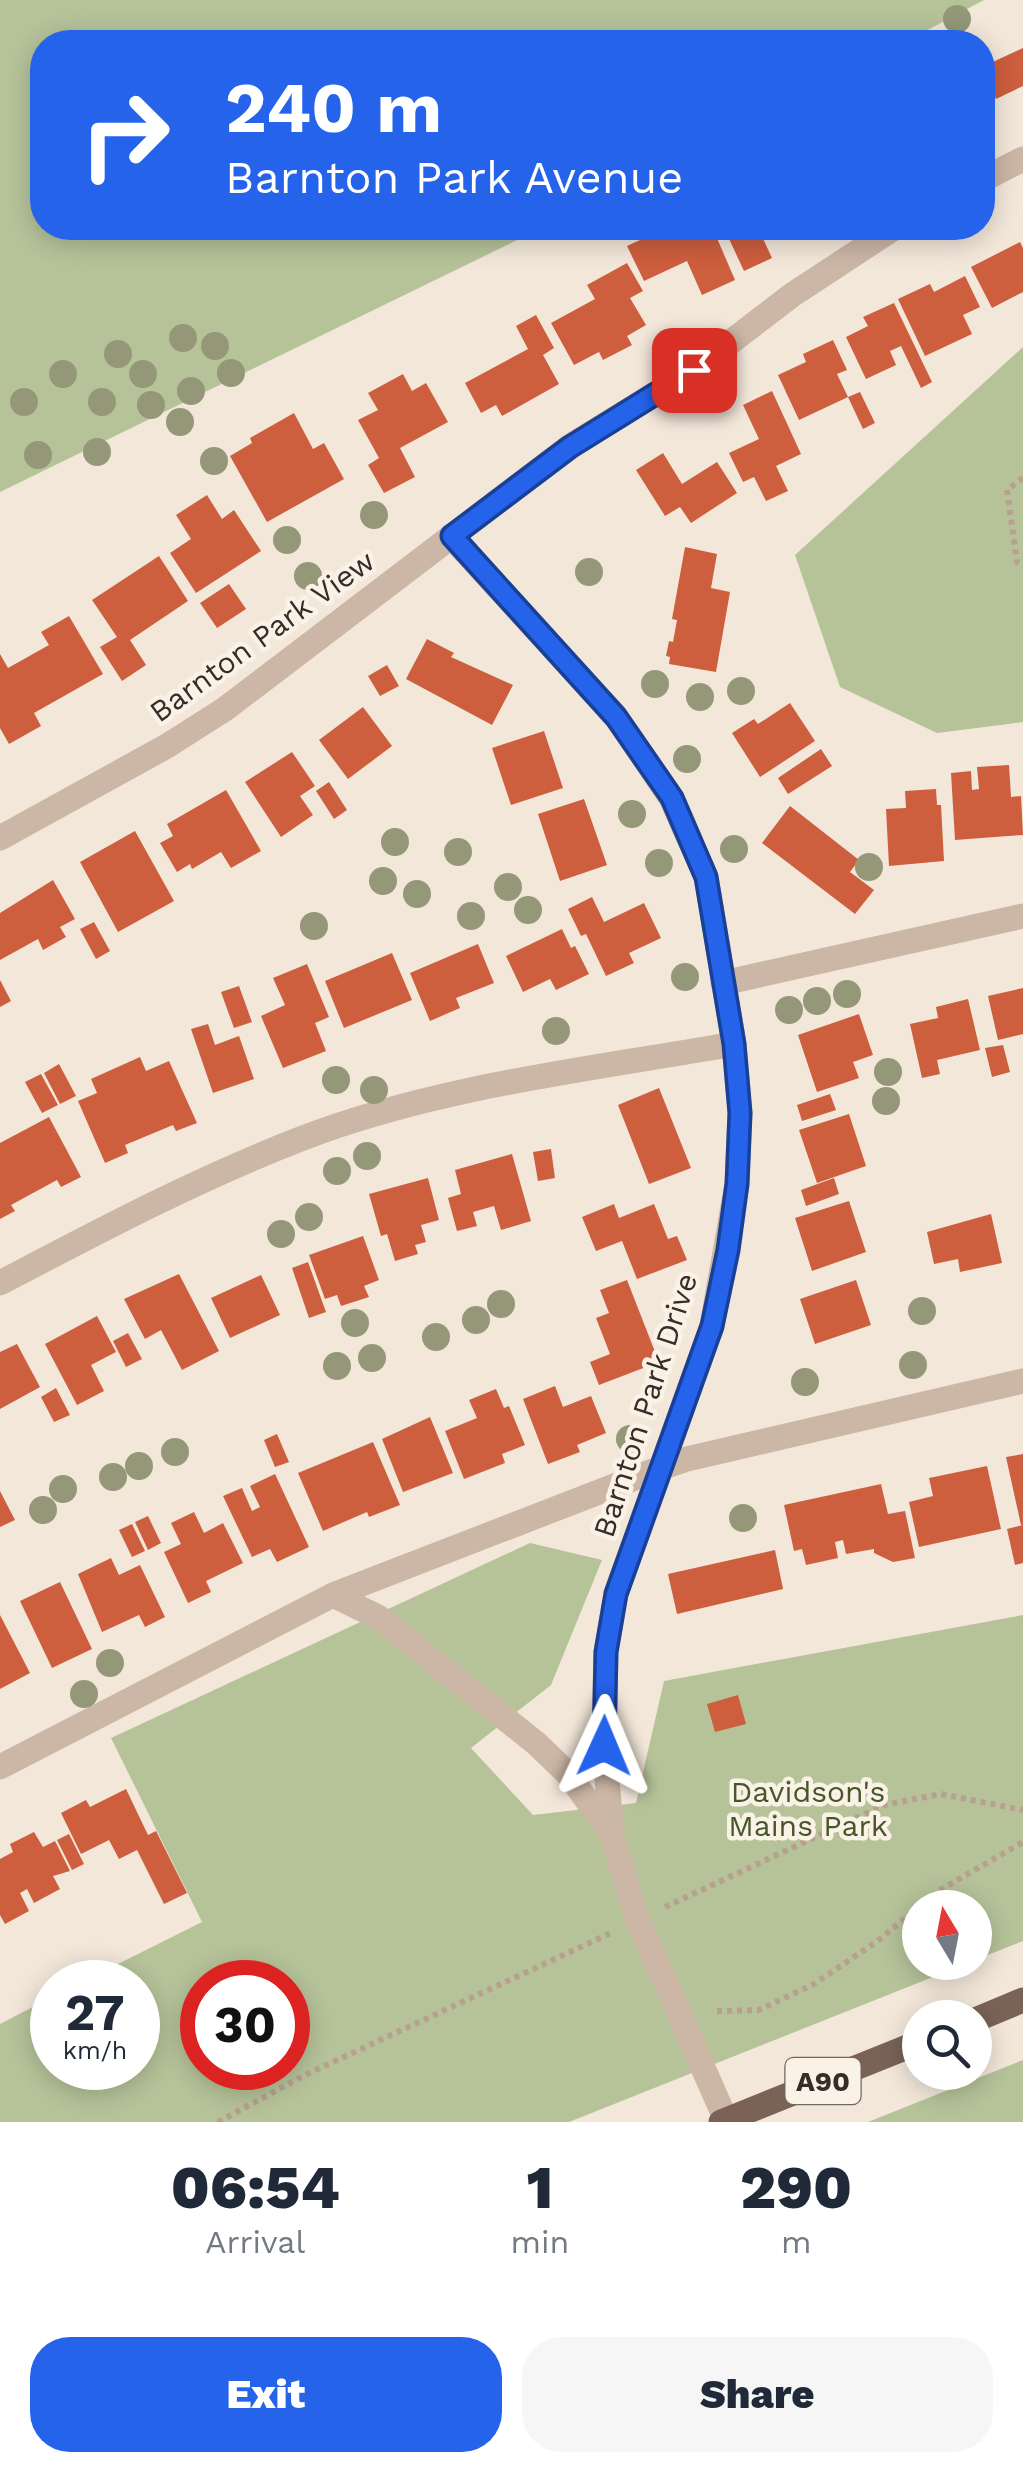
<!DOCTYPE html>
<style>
:root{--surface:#fff;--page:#f6f6f7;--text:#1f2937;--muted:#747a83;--accent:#2563eb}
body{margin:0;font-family:"Work Sans",sans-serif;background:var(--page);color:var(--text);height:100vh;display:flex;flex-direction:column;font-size:38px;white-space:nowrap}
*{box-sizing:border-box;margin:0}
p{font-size:32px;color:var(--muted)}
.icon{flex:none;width:55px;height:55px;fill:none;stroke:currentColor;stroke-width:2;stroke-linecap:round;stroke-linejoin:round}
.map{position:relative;height:2122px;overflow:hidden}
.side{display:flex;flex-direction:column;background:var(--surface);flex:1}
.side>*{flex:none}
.banner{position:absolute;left:30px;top:30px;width:965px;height:210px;border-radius:40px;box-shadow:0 5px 25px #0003;background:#2563eb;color:#fff;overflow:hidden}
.needle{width:65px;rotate:350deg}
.tools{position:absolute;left:902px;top:1890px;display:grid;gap:20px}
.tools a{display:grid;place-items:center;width:90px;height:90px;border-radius:50%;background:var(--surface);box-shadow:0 5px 25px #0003;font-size:50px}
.speed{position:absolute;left:30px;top:1960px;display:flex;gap:20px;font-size:50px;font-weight:700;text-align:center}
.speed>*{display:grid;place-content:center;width:130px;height:130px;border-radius:50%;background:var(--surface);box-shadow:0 5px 25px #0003;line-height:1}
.speed small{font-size:25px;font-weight:400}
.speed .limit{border:15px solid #d22;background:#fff;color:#111}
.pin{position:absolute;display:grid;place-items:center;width:85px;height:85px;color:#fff;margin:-42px;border-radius:20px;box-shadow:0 5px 15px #0006}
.me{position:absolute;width:110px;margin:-55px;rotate:1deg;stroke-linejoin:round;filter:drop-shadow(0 0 8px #0008)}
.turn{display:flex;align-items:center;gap:35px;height:210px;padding:0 30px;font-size:45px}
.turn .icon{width:130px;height:130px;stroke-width:2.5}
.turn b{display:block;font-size:70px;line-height:85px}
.eta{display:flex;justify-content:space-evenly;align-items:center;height:170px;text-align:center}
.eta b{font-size:60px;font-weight:800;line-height:70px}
.button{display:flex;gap:20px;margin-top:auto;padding:20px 30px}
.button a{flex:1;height:115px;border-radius:40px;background:var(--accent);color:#fff;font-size:40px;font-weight:800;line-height:115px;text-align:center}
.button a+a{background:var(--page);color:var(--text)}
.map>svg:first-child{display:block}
.green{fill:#b6c399;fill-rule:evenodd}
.building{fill:#cd5e3e}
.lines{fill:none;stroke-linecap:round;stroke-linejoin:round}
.path{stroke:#b8a08f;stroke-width:6;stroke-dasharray:5 5;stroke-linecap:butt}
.minor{stroke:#ccb6a5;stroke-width:25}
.major{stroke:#7a6257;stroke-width:25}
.tree{fill:#949879}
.route-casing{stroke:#184099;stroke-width:25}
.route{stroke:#2563eb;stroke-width:18}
.labels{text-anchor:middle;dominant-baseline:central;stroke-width:9;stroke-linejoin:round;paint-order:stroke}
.shield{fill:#faf1e7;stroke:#726761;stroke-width:2.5}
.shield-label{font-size:28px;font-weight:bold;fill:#372c27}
.street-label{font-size:30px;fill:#372c27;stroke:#faf1e7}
.park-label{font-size:30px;fill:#475729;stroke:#faf1e7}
</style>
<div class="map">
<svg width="1023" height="2122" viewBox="0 0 1023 2122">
<rect width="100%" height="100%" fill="#f3e7da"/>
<!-- green -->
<path class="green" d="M 0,0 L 984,0 L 905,42 L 42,42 L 42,228 L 542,228 L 0,492 Z
M 1023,347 L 1023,722 L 937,733 L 840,687 L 795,555 Z
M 530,1543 L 602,1560 L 551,1685 L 471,1748 L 533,1815 L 636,1803 L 664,1681 L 1023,1615 L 1023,1941 L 975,1960 L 975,1908 L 920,1908 L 920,1962 L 968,1963 L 569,2122 L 0,2122 L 0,2024 L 52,1997 L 52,2068 L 138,2068 L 138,1982 L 82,1982 L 202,1922 L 111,1738 ZM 202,1982 L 288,1982 L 288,2068 L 202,2068 Z
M 1023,2060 L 1023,2122 L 868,2122 Z"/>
<!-- building -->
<path class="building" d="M 1023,48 L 1023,86 L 996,99 L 982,67 Z
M 666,228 L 697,228 L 700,235 L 713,229 L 735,280 L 702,295 L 687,261 L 644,281 L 627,246 Z
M 724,228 L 758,228 L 772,258 L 744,271 Z
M 1020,242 L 1023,248 L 1023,292 L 992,308 L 971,267 Z
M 627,263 L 643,291 L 630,298 L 646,325 L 627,336 L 632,345 L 603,360 L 599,352 L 574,365 L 551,323 L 595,299 L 587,285 Z
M 965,276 L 980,307 L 963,315 L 972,334 L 925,356 L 898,299 L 930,284 L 934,292 Z
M 894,303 L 932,382 L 921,388 L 901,346 L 890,351 L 896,365 L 866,379 L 846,337 L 868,326 L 863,317 Z
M 536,315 L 554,348 L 543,355 L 559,384 L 502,416 L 496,405 L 481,413 L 465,383 L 528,349 L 516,326 Z
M 833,340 L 847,370 L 837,374 L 848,397 L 860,392 L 875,423 L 863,429 L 848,397 L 799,420 L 778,375 L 806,362 L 803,354 Z
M 403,374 L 412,391 L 426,383 L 448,422 L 400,448 L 415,477 L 384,493 L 368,465 L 379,458 L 358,420 L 378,410 L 368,393 Z
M 772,391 L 801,454 L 776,466 L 788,491 L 766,501 L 754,477 L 743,482 L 729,453 L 759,439 L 743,405 Z
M 294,413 L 313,449 L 324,443 L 344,479 L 267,522 L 230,456 L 252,443 L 250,438 Z
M 663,453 L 682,484 L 717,462 L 737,493 L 691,523 L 680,507 L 665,516 L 636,470 Z
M 207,495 L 222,519 L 234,510 L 261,551 L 196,593 L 170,553 L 191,539 L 176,515 Z
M 685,547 L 717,554 L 711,588 L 730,592 L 716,672 L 669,664 L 670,657 L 666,656 L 669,641 L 673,642 L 677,620 L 672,619 Z
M 159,556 L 188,601 L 130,640 L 146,665 L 122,681 L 100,647 L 117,637 L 92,600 Z
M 229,584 L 246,609 L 217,628 L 200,603 Z
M 69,616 L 103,674 L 34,713 L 41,726 L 9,744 L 0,728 L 0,654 L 8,668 L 49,645 L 41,632 Z
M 427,639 L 454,653 L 451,657 L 513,685 L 492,725 L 406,679 Z
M 387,665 L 399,686 L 380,696 L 368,676 Z
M 790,703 L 815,741 L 760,777 L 732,733 L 754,719 L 758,724 Z
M 363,707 L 392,746 L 348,779 L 319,740 Z
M 544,731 L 563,788 L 511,805 L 492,748 Z
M 821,749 L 832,766 L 788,794 L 778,778 Z
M 292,752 L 315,786 L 300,796 L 313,815 L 281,837 L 245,782 Z
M 1009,765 L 1011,797 L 1021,796 L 1023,835 L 955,840 L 951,773 L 971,771 L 972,790 L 979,789 L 977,767 Z
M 329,782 L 347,810 L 334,819 L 316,791 Z
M 936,789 L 937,805 L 941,805 L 944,861 L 889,866 L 886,809 L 906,808 L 905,791 Z
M 226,790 L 261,851 L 231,868 L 221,852 L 192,869 L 190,864 L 177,872 L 160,843 L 173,836 L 167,824 Z
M 584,799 L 607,865 L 560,881 L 538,814 Z
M 790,806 L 859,860 L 850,872 L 874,890 L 855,914 L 762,843 Z
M 135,831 L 174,901 L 118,932 L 80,862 Z
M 53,880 L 75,919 L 60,927 L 66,937 L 43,950 L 38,939 L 0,960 L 0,913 Z
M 592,897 L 604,922 L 644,903 L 661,938 L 629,953 L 634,963 L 606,976 L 586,934 L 581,936 L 568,909 Z
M 94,922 L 110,951 L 96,959 L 80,929 Z
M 562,929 L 571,948 L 575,946 L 589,974 L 556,990 L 550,979 L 523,992 L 506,956 Z
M 478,944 L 494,983 L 456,998 L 460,1008 L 430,1021 L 410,973 Z
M 392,953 L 412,1000 L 344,1028 L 325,981 Z
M 307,964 L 329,1017 L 315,1023 L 326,1051 L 283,1068 L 261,1016 L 285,1005 L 273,978 Z
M 0,980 L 11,1001 L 0,1007 Z
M 239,986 L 252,1022 L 234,1028 L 221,992 Z
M 1023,988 L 1023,1034 L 998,1040 L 988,996 Z
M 968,999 L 980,1050 L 937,1060 L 940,1074 L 922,1078 L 910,1024 L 938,1018 L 936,1007 Z
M 859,1014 L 873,1055 L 853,1062 L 859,1078 L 817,1092 L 798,1035 Z
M 208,1024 L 215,1045 L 239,1036 L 254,1079 L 213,1093 L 191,1029 Z
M 1003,1045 L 1010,1072 L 992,1077 L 985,1048 Z
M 140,1057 L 146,1071 L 169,1061 L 197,1123 L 176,1131 L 173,1125 L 125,1145 L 128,1153 L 105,1163 L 78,1101 L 97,1093 L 91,1079 Z
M 59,1064 L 76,1096 L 60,1104 L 44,1073 Z
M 41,1074 L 58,1105 L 42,1113 L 25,1082 Z
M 659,1088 L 691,1168 L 649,1184 L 618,1105 Z
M 830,1094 L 836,1110 L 802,1121 L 797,1105 Z
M 849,1114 L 866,1166 L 817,1183 L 799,1130 Z
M 49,1117 L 81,1177 L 61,1187 L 57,1180 L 11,1205 L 15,1211 L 0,1219 L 0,1143 Z
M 551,1149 L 555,1178 L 538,1181 L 533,1152 Z
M 512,1154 L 531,1221 L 501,1230 L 494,1206 L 473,1212 L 477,1226 L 457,1231 L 448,1198 L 461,1194 L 455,1170 Z
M 428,1178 L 439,1220 L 421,1225 L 426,1242 L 415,1245 L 418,1254 L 395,1261 L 387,1234 L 381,1236 L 369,1194 Z
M 834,1178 L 839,1194 L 806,1206 L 801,1190 Z
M 849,1201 L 866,1252 L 812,1271 L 795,1218 Z
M 614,1204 L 619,1218 L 654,1204 L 668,1239 L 677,1236 L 687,1260 L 637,1279 L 622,1241 L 596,1251 L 582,1217 Z
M 991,1214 L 1002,1263 L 960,1272 L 958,1259 L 934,1264 L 927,1232 Z
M 363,1236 L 379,1280 L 364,1286 L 369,1297 L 341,1306 L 337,1295 L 325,1299 L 309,1255 Z
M 308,1262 L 326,1312 L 309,1318 L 292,1268 Z
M 179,1274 L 219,1351 L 182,1370 L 161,1330 L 145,1339 L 124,1299 Z
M 261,1275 L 280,1315 L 230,1338 L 211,1298 Z
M 627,1280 L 659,1362 L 599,1385 L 590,1362 L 610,1354 L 596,1318 L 609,1313 L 600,1290 Z
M 856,1280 L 871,1325 L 815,1344 L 800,1299 Z
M 97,1316 L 116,1352 L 91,1365 L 104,1391 L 77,1405 L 45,1344 Z
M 128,1333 L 142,1359 L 126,1367 L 113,1341 Z
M 17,1344 L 40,1387 L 0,1409 L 0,1352 Z
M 555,1386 L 563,1407 L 591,1396 L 606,1433 L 577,1445 L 580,1452 L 548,1464 L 523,1399 Z
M 56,1388 L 70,1415 L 54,1422 L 41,1397 Z
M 496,1389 L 504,1408 L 509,1406 L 525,1445 L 502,1454 L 505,1463 L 464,1479 L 445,1431 L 477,1418 L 469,1400 Z
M 430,1417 L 453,1473 L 403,1492 L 382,1439 Z
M 277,1434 L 289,1462 L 275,1467 L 264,1440 Z
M 373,1442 L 400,1505 L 369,1517 L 367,1512 L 323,1531 L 298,1473 Z
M 1023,1454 L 1023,1525 L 1021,1525 L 1006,1457 Z
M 987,1466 L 1001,1529 L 919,1547 L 909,1502 L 933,1496 L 929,1478 Z
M 275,1474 L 309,1547 L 277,1562 L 270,1549 L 252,1557 L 223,1496 L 242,1488 L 252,1511 L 260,1507 L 250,1486 Z
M 881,1484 L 888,1514 L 905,1511 L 915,1558 L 893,1562 L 874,1553 L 874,1549 L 846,1554 L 843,1540 L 835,1542 L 838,1558 L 806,1565 L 802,1549 L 794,1551 L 784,1505 Z
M 0,1491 L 15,1520 L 0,1527 Z
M 194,1512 L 204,1533 L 223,1523 L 243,1563 L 206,1581 L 211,1592 L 188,1603 L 164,1552 L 181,1544 L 171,1523 Z
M 148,1516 L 161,1543 L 148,1550 L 135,1522 Z
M 132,1524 L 145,1551 L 132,1557 L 119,1530 Z
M 1023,1525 L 1023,1563 L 1015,1565 L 1007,1529 Z
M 775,1550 L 783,1589 L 677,1614 L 668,1574 Z
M 111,1558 L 119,1575 L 140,1565 L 165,1617 L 145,1627 L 139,1615 L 102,1632 L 78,1574 Z
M 60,1582 L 92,1649 L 52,1668 L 20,1601 Z
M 0,1615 L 30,1673 L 0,1689 Z
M 738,1695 L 746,1724 L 715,1732 L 707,1704 Z
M 126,1789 L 148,1835 L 156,1831 L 187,1893 L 164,1904 L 137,1850 L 119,1859 L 109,1840 L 81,1854 L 61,1813 L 86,1800 L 90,1807 Z
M 34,1832 L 43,1847 L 55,1841 L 70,1871 L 53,1876 L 60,1889 L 34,1903 L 27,1889 L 20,1893 L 29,1911 L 5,1924 L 0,1915 L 0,1859 L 13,1852 L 10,1844 Z
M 69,1834 L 84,1864 L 72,1870 L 57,1840 Z"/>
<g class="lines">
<!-- path -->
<path class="path" d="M 1023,478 L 1007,490 L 1017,562 L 1023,564
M 665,1907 L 884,1805 L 941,1794 L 1023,1810
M 717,2011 L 759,2010 L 814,1984 L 876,1942 L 940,1890 L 1023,1842
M 218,2122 L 305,2075 L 613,1932"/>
<!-- minor -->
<path class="minor" d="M 982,180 L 1023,159
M 451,536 L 616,717 L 671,798 L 706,877 L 734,1044 L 740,1113 L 737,1184 L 712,1326 L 616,1593 L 606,1652 L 604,1746 L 612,1836 L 638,1920 L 726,2120
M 0,838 L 167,746 L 225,709 L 569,447 L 694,370 L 792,295 L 894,228
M 723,983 L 1023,916
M 0,1283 C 99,1231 199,1178 303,1138 C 438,1086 592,1069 734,1044
M 333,1595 L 378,1617 L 537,1744 L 569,1775 L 611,1834
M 0,1767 L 333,1595 L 661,1468 L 687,1459 L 1023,1381"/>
<!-- major -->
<path class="major" d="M 975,2020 L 1023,2000
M 721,2122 L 920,2042"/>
</g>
<!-- trees -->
<g class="tree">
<circle cx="957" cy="19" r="14"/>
<circle cx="183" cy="338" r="14"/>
<circle cx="215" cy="346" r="14"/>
<circle cx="118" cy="354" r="14"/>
<circle cx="231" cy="373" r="14"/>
<circle cx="63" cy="374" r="14"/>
<circle cx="143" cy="374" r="14"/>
<circle cx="191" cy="391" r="14"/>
<circle cx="24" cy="402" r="14"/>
<circle cx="102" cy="402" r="14"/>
<circle cx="151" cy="405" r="14"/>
<circle cx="180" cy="422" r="14"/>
<circle cx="97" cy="452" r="14"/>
<circle cx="38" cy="455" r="14"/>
<circle cx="214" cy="461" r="14"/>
<circle cx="374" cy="515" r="14"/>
<circle cx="287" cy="540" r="14"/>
<circle cx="589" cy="572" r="14"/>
<circle cx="308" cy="576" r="14"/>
<circle cx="655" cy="684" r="14"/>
<circle cx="741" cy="691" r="14"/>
<circle cx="700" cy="697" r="14"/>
<circle cx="687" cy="759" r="14"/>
<circle cx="632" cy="814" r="14"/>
<circle cx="395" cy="842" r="14"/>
<circle cx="734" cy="849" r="14"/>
<circle cx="458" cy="852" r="14"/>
<circle cx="659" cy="863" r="14"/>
<circle cx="869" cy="867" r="14"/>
<circle cx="383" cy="881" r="14"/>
<circle cx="508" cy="887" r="14"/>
<circle cx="417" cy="894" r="14"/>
<circle cx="528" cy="910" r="14"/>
<circle cx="471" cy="916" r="14"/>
<circle cx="314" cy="926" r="14"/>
<circle cx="685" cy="977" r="14"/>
<circle cx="847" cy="994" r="14"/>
<circle cx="817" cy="1001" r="14"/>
<circle cx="789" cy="1010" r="14"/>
<circle cx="556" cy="1031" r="14"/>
<circle cx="888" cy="1072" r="14"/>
<circle cx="336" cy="1080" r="14"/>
<circle cx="374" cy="1090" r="14"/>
<circle cx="886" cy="1101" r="14"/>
<circle cx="367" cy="1156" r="14"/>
<circle cx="337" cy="1171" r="14"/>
<circle cx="309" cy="1217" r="14"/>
<circle cx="281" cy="1234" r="14"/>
<circle cx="501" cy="1304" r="14"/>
<circle cx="922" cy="1311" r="14"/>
<circle cx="476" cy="1320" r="14"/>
<circle cx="355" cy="1323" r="14"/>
<circle cx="436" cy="1337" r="14"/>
<circle cx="372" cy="1358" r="14"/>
<circle cx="913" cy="1365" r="14"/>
<circle cx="337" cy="1366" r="14"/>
<circle cx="805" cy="1382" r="14"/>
<circle cx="630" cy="1439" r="14"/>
<circle cx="175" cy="1452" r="14"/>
<circle cx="139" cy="1466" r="14"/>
<circle cx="113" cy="1477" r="14"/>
<circle cx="63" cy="1489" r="14"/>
<circle cx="43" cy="1510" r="14"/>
<circle cx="743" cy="1518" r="14"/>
<circle cx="110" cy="1663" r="14"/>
<circle cx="84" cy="1694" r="14"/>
</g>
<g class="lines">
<defs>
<path id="route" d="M 604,1746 L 606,1652 L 616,1594 L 712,1326 L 728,1250 L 737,1184 L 740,1113 L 734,1044 L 706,877 L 672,798 L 616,717 L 452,536 L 570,447 L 694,370"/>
</defs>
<!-- route casing -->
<use href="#route" class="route-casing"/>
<!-- route -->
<use href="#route" class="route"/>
</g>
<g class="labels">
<!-- shield labels -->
<rect class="shield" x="785.5" y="2058" width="75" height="46" rx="8"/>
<g class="shield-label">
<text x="823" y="2081">A90</text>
</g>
<!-- street labels -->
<g class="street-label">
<text transform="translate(262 636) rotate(-36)">Barnton Park View</text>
<text transform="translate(645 1405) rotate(-72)">Barnton Park Drive</text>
</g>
<!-- park labels -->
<g class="park-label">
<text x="808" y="1791">Davidson's<tspan x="808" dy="34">Mains Park</tspan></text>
</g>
</g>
</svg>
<div class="tools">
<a><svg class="needle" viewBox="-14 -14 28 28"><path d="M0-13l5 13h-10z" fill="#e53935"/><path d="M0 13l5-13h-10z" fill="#747a83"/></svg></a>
<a><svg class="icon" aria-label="search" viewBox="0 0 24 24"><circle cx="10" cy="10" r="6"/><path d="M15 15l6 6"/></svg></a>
</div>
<div class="speed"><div>27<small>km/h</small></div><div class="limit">30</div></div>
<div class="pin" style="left:694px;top:370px;background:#d93025"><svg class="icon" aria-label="arrive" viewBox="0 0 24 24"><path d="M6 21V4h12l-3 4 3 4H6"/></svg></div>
<svg class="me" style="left:604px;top:1746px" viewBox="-20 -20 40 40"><path d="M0-17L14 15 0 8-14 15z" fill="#2563eb" stroke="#fff" stroke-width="4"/></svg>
<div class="banner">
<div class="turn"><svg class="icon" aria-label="right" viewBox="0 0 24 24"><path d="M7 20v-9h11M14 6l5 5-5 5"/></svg><div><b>240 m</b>Barnton Park Avenue</div></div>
</div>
</div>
<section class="side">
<div class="eta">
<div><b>06:54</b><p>Arrival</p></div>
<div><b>1</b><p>min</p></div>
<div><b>290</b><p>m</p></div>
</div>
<div class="button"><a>Exit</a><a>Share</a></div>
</section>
